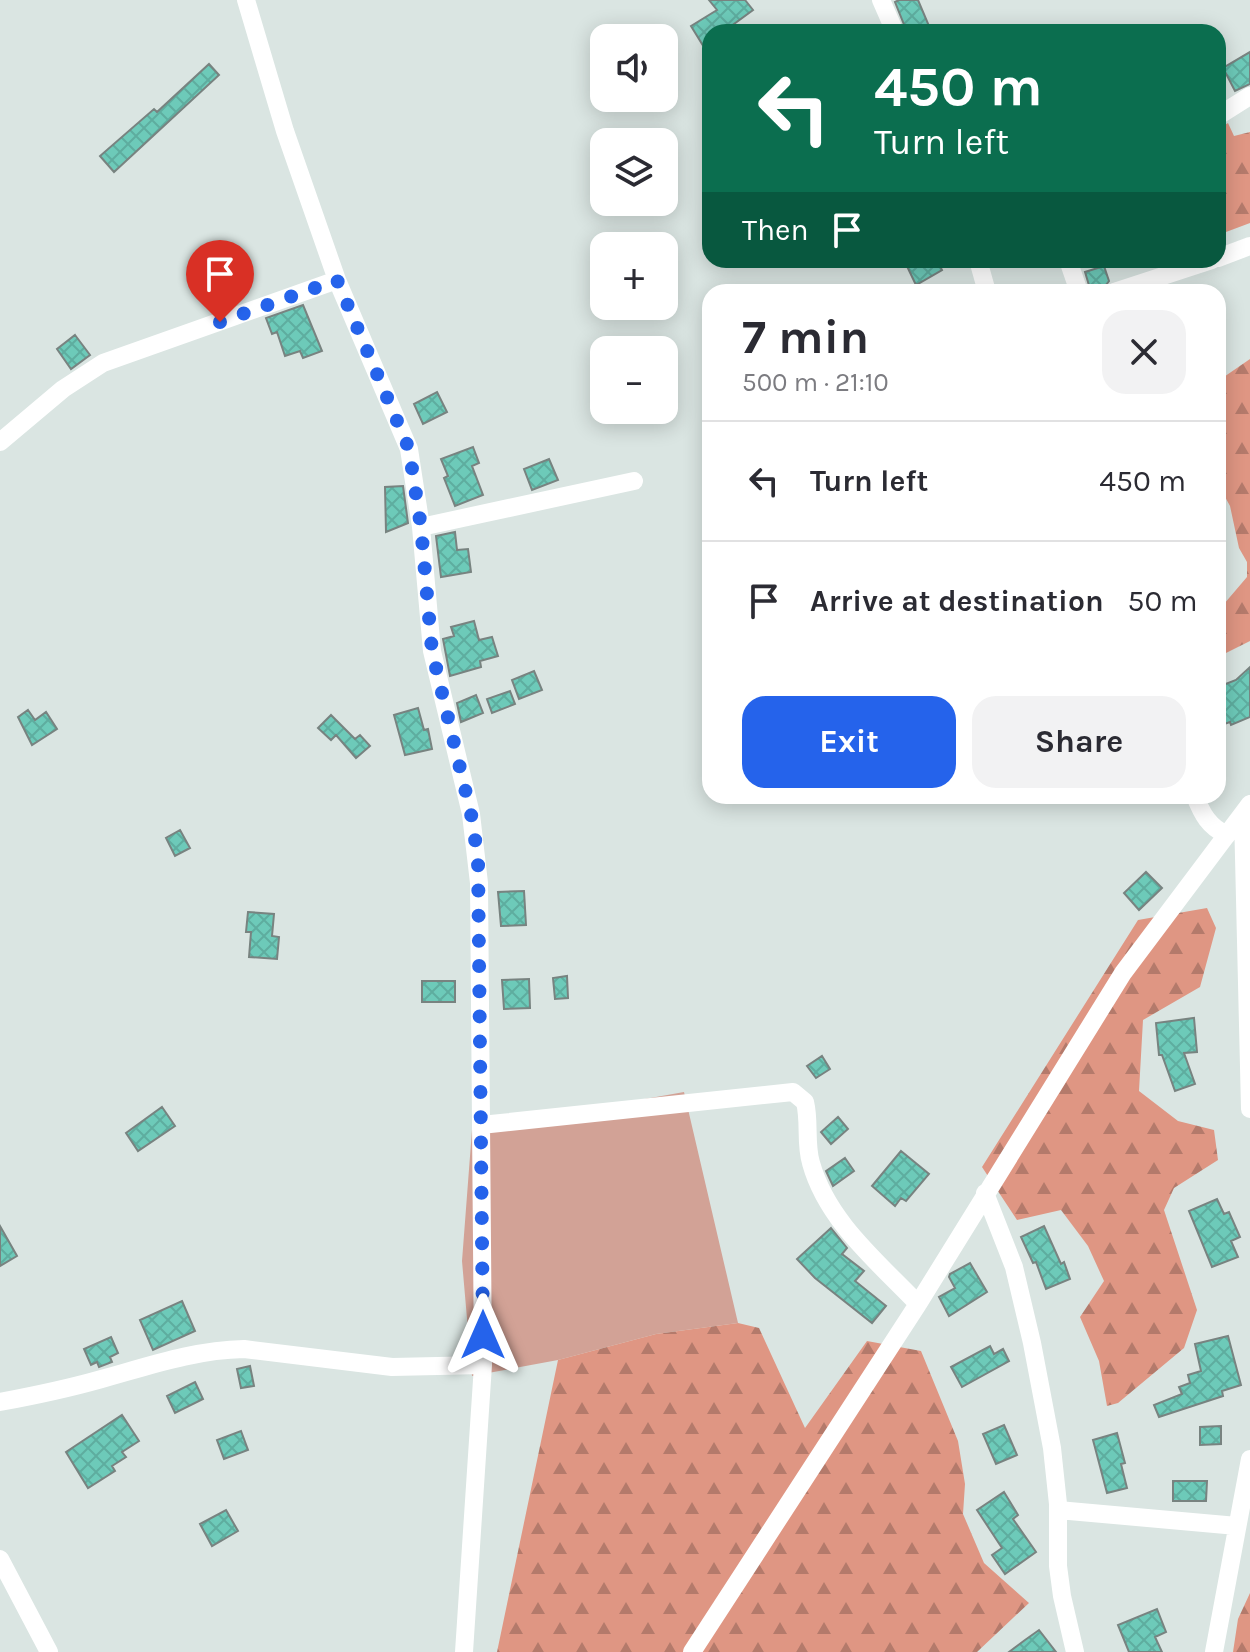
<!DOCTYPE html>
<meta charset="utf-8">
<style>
:root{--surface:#fff;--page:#f2f2f3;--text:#2b2b33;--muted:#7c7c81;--line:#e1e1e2;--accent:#2563eb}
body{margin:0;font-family:Karla,sans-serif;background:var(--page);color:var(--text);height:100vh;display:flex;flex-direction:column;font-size:30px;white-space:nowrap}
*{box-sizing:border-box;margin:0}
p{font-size:26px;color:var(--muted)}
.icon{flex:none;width:44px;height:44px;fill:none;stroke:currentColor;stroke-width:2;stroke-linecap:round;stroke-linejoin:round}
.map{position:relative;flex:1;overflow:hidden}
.details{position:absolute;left:702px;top:284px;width:524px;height:520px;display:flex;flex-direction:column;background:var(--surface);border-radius:24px;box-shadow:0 4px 20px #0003}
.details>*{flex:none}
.guide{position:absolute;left:702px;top:24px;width:524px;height:244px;border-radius:24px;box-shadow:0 4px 20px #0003;background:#0b6e4f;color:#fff;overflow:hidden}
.controls{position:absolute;left:590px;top:24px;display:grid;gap:16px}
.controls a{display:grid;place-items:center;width:88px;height:88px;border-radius:16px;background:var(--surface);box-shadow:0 4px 20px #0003;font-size:40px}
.pin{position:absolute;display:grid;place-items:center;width:68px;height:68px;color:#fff;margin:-82px -34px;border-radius:50% 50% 50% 0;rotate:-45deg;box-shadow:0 0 8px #0007}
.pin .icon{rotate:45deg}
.me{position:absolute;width:88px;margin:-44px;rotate:0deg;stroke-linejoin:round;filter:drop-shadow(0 0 6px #0008)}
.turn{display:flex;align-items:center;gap:28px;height:168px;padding:0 40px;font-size:36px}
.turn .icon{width:104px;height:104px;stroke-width:2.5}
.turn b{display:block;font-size:56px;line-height:68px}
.then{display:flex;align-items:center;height:76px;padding:0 40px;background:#0003;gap:16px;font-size:30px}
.round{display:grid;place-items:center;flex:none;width:84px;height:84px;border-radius:24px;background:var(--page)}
.overview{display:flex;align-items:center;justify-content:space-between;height:136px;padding:0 40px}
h1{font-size:48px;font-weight:700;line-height:60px}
.primary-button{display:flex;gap:16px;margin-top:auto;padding:16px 40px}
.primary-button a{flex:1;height:92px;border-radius:24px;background:var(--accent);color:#fff;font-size:32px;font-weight:700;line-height:92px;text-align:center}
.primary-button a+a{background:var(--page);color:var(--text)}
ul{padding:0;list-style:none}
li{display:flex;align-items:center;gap:24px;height:120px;padding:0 40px;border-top:2px solid var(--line)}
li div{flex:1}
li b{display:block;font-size:30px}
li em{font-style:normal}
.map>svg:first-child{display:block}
.green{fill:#d2a296}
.forest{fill:url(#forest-firs)}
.building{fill:url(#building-cross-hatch);stroke:#788380;stroke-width:2}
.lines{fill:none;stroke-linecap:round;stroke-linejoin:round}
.minor{stroke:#fff;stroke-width:18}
.route{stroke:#2563eb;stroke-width:14;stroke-dasharray:0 25.2}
</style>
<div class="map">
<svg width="1250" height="1652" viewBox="0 0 1250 1652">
<defs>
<pattern id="forest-firs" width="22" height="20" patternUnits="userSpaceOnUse" patternTransform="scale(2)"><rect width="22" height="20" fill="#df9683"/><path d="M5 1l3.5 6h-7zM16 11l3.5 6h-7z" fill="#b47a6b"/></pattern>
<pattern id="building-cross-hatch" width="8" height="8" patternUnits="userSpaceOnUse" patternTransform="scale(2)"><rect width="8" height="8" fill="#6dcab9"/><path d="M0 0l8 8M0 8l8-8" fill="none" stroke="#5ead9f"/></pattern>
</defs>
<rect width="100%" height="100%" fill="#dae5e2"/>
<!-- green -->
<path class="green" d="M 684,1092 L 738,1323 L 656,1334 L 558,1360 L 472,1376 L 462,1261 L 472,1130 Z"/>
<!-- forest -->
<path class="forest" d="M 1228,123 L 1234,136 L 1250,132 L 1250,223 L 1218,235 L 1218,129 Z
M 1250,359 L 1250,641 L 1218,657 L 1218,611 L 1247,577 L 1247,562 L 1239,548 L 1230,506 L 1218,484 L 1218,381 Z
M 1207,908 L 1216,928 L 1200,987 L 1143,1020 L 1139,1091 L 1178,1121 L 1214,1130 L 1218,1160 L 1174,1188 L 1164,1210 L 1197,1310 L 1184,1348 L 1118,1403 L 1107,1406 L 1099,1361 L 1080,1317 L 1104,1281 L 1088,1246 L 1061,1210 L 1017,1220 L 982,1167 L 1138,920 Z
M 738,1323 L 759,1328 L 805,1428 L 867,1341 L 921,1351 L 958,1441 L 965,1484 L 963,1514 L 984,1563 L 1029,1603 L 977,1652 L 497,1652 L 558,1360 L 656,1334 Z
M 1250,1593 L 1250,1652 L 1233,1652 L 1238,1619 Z"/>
<!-- building -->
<path class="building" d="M 709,0 L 745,0 L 753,10 L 723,32 L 710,32 L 710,57 L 691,26 L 717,10 Z
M 899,0 L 918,0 L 929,26 L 916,32 L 907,32 L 895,2 Z
M 1250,52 L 1250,84 L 1235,91 L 1223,68 Z
M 209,64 L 219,75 L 114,172 L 100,156 L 154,109 L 157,112 Z
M 904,260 L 937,260 L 942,270 L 916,285 Z
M 1104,266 L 1109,281 L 1102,290 L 1091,292 L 1085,272 Z
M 303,305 L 322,351 L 303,358 L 300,351 L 285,356 L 277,332 L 272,334 L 266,318 Z
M 75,335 L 90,355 L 71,369 L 57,349 Z
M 437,392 L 447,412 L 423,424 L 414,404 Z
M 473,447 L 479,463 L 472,466 L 483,495 L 455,506 L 444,478 L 448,476 L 441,459 Z
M 549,459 L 558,480 L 532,490 L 524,469 Z
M 403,486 L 408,523 L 386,532 L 385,487 Z
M 455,532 L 457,550 L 468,549 L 471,572 L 441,577 L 436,536 Z
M 474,621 L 479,640 L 492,637 L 498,656 L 480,661 L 481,667 L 450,676 L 443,639 L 454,636 L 451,627 Z
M 1250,667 L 1250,717 L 1231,725 L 1230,722 L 1218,726 L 1218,687 L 1236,680 Z
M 534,671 L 542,690 L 519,699 L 512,680 Z
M 510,691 L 515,704 L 492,713 L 487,699 Z
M 476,695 L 483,713 L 461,722 L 457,703 Z
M 418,708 L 424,730 L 428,729 L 432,749 L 405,755 L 394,715 Z
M 28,710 L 35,720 L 46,712 L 57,729 L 32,745 L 18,717 Z
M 331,715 L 355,739 L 360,735 L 370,746 L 356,758 L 336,735 L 331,740 L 318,728 Z
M 180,830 L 190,848 L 175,856 L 166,838 Z
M 1146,872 L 1162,888 L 1139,910 L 1124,893 Z
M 524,891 L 526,925 L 501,926 L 498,892 Z
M 248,912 L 274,914 L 272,936 L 279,937 L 277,959 L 249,957 L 251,932 L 246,932 Z
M 567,976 L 568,998 L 555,999 L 553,978 Z
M 529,979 L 530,1008 L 504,1009 L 502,980 Z
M 422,981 L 455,981 L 455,1002 L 422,1002 Z
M 1194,1018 L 1197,1052 L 1184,1053 L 1195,1084 L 1175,1091 L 1162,1055 L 1159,1055 L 1156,1023 Z
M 822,1056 L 830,1069 L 816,1078 L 807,1066 Z
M 162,1107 L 175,1126 L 138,1151 L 126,1133 Z
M 838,1117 L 848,1129 L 831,1144 L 821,1132 Z
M 901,1151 L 929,1174 L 906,1201 L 901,1198 L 895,1206 L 872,1186 Z
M 845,1158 L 854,1171 L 833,1186 L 826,1171 Z
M 1217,1199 L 1224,1214 L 1229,1212 L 1240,1237 L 1231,1241 L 1238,1257 L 1212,1267 L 1189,1211 Z
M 0,1226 L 17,1256 L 0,1266 Z
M 1044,1226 L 1061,1264 L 1064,1262 L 1070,1279 L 1046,1289 L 1036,1262 L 1033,1263 L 1021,1237 Z
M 831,1228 L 847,1248 L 842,1254 L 864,1271 L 855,1281 L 886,1306 L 872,1323 L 815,1278 L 797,1259 Z
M 970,1263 L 987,1292 L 949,1316 L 939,1297 L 955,1288 L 949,1277 L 950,1274 Z
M 182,1301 L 195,1331 L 153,1350 L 140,1320 Z
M 1228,1336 L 1241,1385 L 1222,1391 L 1223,1396 L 1159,1417 L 1154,1405 L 1182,1394 L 1179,1387 L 1190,1383 L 1188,1375 L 1201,1371 L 1195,1344 Z
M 111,1337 L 118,1353 L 110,1357 L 112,1362 L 99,1367 L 97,1362 L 91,1365 L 84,1349 Z
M 990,1346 L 994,1354 L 1003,1349 L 1009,1361 L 962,1387 L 951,1367 Z
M 250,1366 L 254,1386 L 241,1388 L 237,1369 Z
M 195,1382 L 203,1399 L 175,1413 L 167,1396 Z
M 122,1415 L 139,1441 L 122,1452 L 126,1457 L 112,1466 L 115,1471 L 88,1488 L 66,1452 Z
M 1004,1425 L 1017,1455 L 996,1464 L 983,1434 Z
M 1221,1426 L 1221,1444 L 1200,1445 L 1200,1427 Z
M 241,1431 L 248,1450 L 224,1459 L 217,1440 Z
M 1117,1433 L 1125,1463 L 1121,1464 L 1127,1488 L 1107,1493 L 1093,1440 Z
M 1173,1481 L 1207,1481 L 1206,1501 L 1173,1501 Z
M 1004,1492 L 1018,1515 L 1013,1519 L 1036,1552 L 1005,1574 L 992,1555 L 1002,1548 L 977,1510 Z
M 226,1510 L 238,1531 L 212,1546 L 200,1524 Z
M 1157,1609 L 1166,1632 L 1155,1637 L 1162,1652 L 1129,1652 L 1118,1625 Z
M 1039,1630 L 1056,1652 L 1009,1652 L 1025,1640 Z"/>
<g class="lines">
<!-- minor -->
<path class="minor" d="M 246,0 L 285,131 L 337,280 L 409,449 L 421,527 L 432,651 L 471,814 L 479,883 L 483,1365 L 464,1652
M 881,0 L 895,32
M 1218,116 L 1250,96
M 1218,258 L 1250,246
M 978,260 L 987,292
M 1068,260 L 1079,292
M 1114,292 L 1212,260
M 0,442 L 63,389 L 103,363 L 337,280
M 421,527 L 634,481
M 1195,796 C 1202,814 1209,827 1227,835
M 1243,815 L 1250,1109
M 481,1125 L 793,1092 L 805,1102 C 810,1122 805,1143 811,1163 C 827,1221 878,1262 918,1304
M 985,1193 L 1014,1267 L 1032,1343 L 1052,1448 L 1058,1504 L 1058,1566 L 1062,1596 L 1075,1652
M 0,1402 C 32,1396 66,1389 98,1380 C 146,1367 193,1350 244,1349 L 392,1367 L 483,1365
M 1058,1510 L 1237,1526
M 0,1559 L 49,1652
M 692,1652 L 918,1304 L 1123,973 L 1250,804
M 1214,1652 L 1250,1459"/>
</g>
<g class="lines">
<!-- route -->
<path class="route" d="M 220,322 L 337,280 L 409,449 L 421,527 L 432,651 L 471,814 L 478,858 L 483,1335"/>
</g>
</svg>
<div class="controls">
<a><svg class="icon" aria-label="sound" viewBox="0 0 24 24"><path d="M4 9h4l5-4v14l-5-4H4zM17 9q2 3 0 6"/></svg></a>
<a><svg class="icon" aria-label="layers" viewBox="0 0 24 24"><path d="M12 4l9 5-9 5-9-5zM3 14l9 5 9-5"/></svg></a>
<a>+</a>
<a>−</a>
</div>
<div class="pin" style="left:220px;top:322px;background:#d93025"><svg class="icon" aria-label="arrive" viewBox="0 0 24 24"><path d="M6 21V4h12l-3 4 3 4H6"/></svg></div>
<svg class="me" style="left:483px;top:1335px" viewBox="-20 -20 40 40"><path d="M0-17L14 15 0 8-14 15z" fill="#2563eb" stroke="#fff" stroke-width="4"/></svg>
<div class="guide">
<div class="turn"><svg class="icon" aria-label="left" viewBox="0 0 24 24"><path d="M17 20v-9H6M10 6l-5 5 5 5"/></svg><div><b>450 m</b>Turn left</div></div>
<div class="then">Then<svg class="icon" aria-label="arrive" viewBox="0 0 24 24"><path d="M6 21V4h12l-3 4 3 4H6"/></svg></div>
</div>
<section class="details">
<div class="overview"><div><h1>7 min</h1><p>500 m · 21:10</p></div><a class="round"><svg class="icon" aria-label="close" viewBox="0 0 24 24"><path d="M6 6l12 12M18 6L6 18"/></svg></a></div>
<ul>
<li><svg class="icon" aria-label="left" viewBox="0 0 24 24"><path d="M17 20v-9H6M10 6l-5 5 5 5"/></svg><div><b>Turn left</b></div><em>450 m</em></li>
<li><svg class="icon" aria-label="arrive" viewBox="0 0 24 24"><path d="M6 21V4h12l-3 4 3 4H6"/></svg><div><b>Arrive at destination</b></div><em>50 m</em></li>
</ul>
<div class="primary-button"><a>Exit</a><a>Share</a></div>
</section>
</div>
